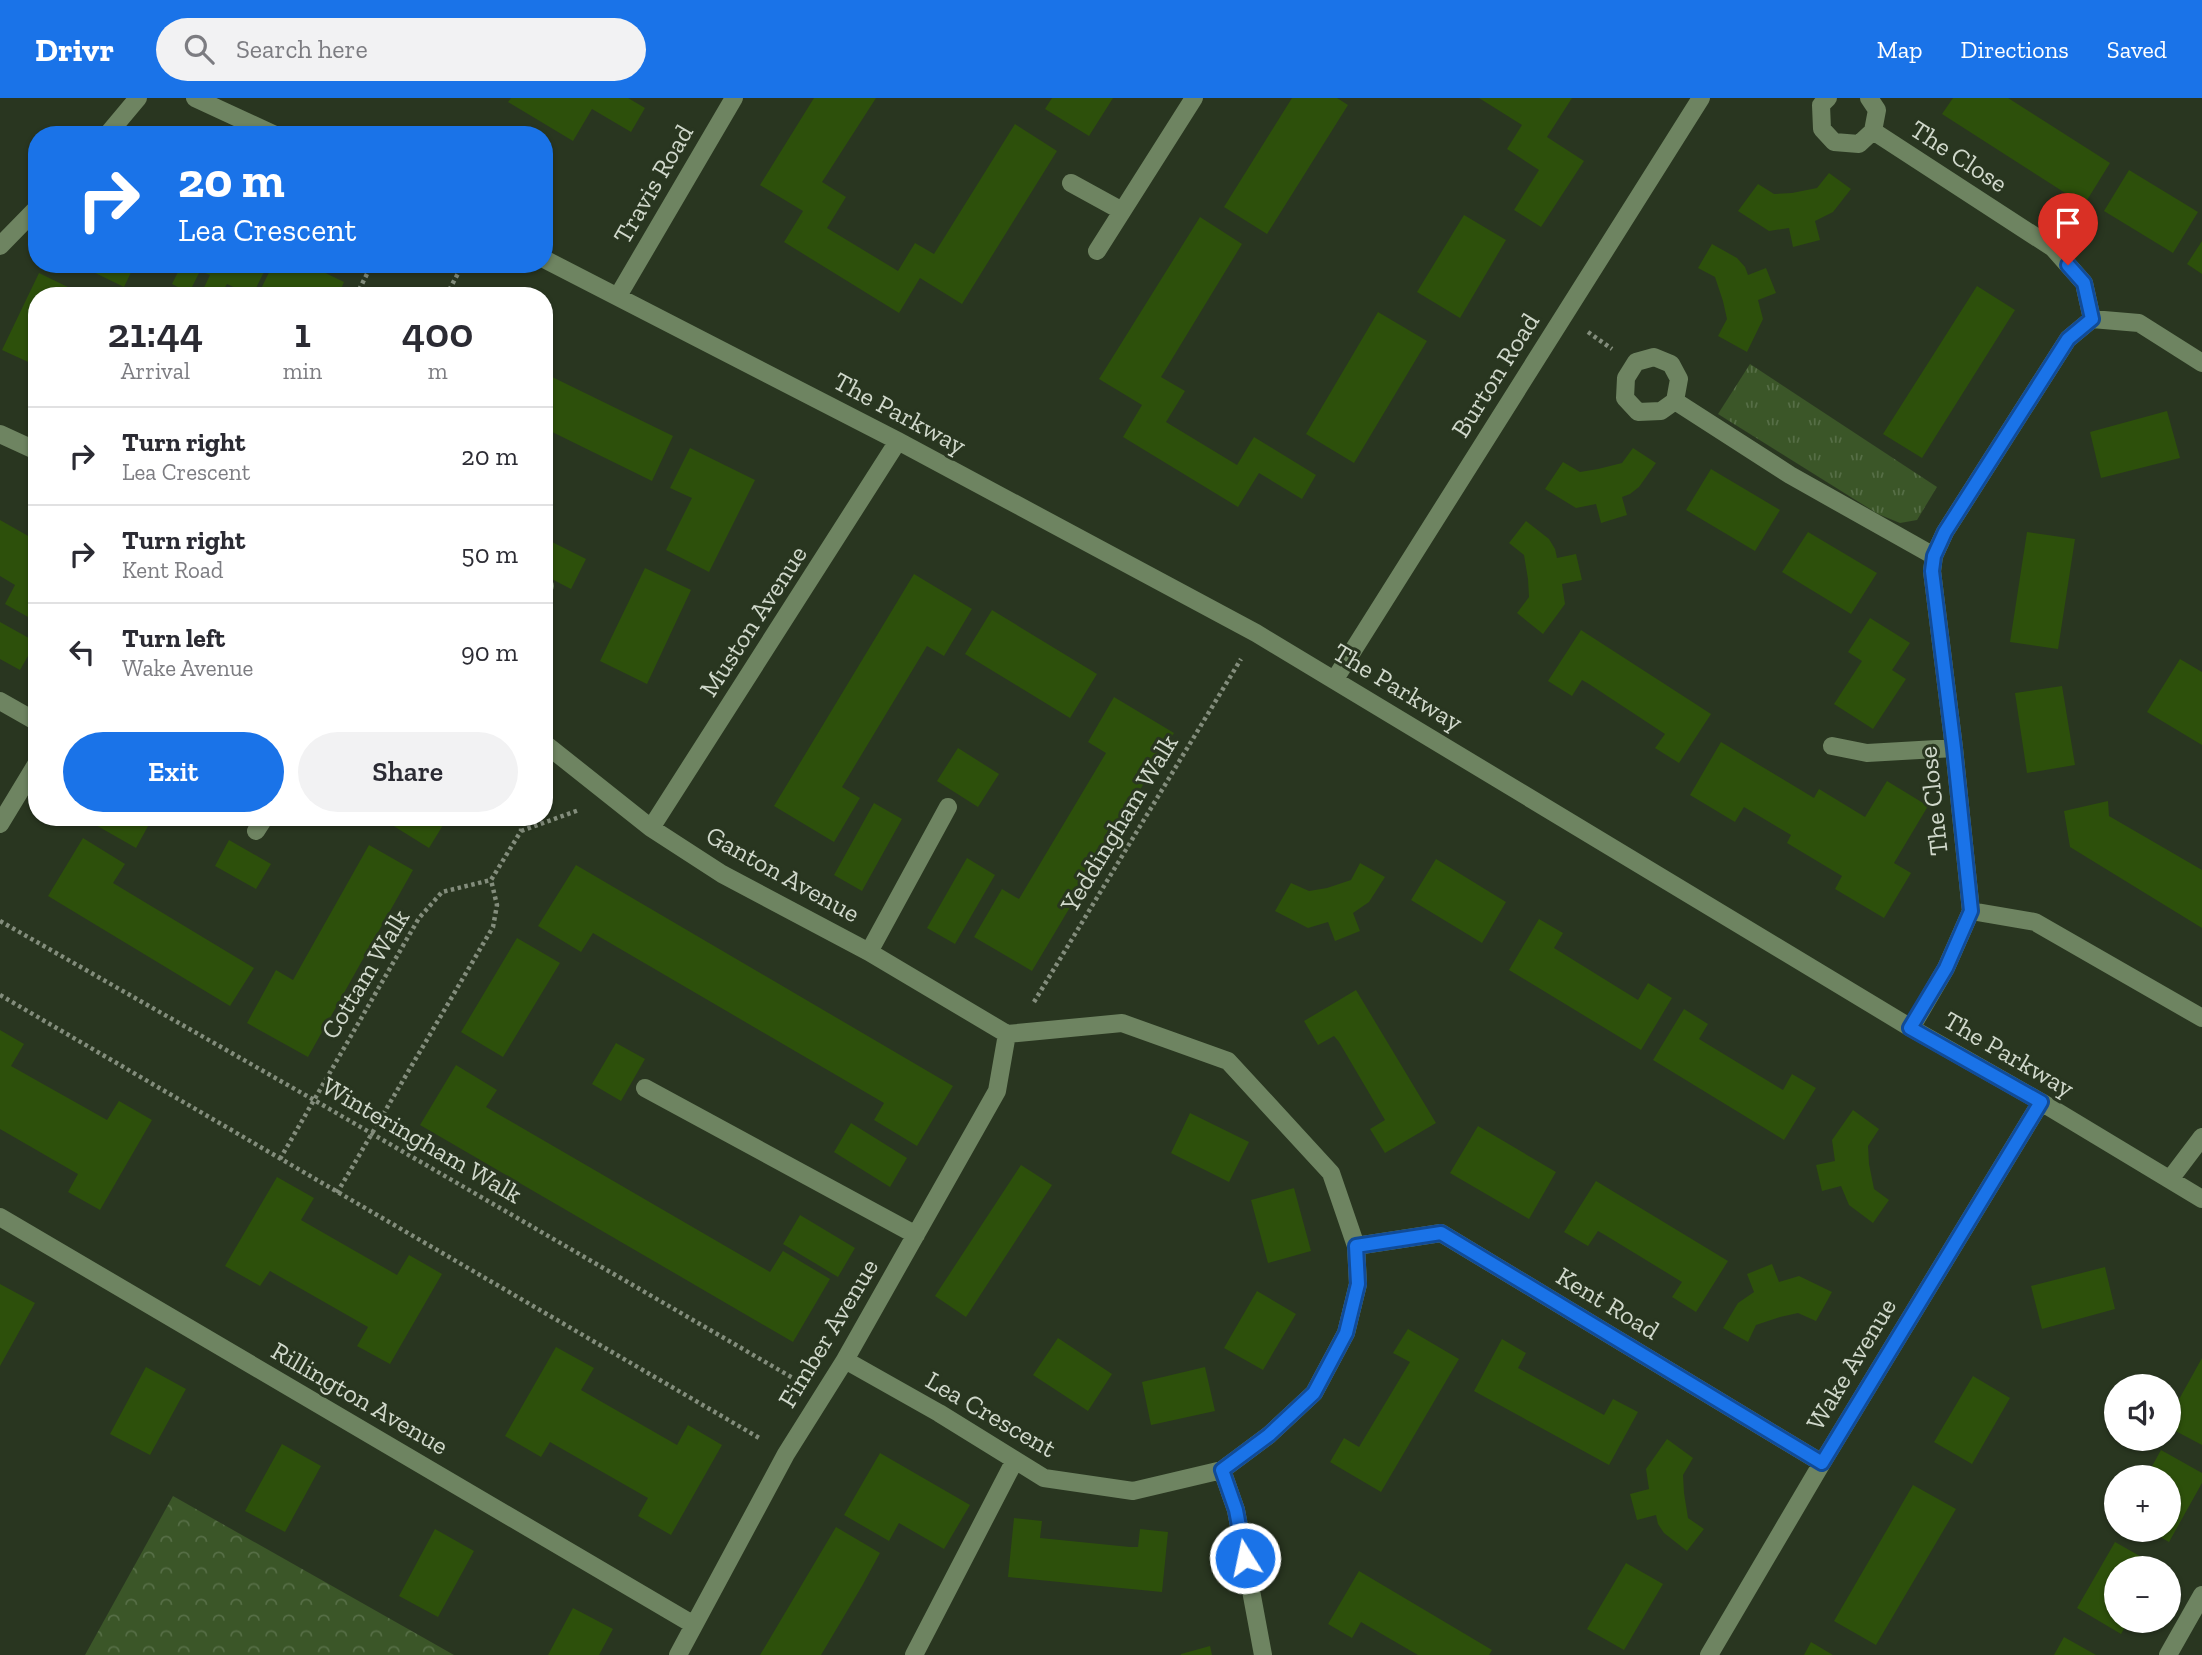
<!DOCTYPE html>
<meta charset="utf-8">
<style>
:root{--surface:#fff;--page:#f2f2f3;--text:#2b2b33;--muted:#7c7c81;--line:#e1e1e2;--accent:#1a73e8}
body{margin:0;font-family:"Zilla Slab",serif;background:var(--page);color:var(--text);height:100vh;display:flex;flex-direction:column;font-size:26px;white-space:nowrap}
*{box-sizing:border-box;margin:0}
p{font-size:23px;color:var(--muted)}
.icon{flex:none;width:38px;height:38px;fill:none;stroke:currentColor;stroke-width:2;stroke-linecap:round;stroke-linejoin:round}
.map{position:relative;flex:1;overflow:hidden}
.panel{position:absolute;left:28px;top:189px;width:525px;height:539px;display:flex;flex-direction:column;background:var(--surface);border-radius:28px;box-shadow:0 2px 5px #0004}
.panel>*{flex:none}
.banner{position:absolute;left:28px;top:28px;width:525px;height:147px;border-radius:28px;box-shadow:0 2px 5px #0004;background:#1a73e8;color:#fff;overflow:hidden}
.controls{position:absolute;left:2104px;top:1276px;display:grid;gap:14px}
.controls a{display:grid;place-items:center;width:77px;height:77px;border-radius:50%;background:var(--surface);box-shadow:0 2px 5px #0004;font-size:35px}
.pin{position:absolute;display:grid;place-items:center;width:60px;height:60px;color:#fff;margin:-72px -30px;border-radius:50% 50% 50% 0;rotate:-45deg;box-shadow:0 0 7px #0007}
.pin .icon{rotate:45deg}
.me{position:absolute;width:77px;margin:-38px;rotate:350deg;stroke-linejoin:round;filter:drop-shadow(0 0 5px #0008)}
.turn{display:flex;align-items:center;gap:24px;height:147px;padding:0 35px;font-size:32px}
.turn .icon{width:91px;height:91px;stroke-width:2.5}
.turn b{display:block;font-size:49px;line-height:60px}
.eta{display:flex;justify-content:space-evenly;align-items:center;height:119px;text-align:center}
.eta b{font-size:42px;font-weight:600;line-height:49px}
.action{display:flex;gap:14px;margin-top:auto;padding:14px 35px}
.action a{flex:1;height:80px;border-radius:42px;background:var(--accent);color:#fff;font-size:28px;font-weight:600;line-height:80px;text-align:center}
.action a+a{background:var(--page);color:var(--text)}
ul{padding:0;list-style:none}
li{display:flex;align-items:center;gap:21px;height:98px;padding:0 35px;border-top:2px solid var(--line)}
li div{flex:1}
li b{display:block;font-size:26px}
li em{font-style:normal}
header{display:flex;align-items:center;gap:42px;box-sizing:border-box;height:98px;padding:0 35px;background:var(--accent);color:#fff}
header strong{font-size:33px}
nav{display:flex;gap:38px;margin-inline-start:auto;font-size:24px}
.search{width:490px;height:63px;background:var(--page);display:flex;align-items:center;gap:18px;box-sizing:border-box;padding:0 24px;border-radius:38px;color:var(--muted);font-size:26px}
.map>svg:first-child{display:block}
.grass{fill:url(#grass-tufts)}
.park{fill:url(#park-crowns)}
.building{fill:#2d500b}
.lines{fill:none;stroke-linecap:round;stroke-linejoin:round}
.path{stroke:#838d7c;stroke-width:4.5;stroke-dasharray:3.5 3.5;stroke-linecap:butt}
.minor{stroke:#6e8461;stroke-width:18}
.route-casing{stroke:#114b97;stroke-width:18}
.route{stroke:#1a73e8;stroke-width:12}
.labels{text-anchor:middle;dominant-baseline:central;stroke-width:6;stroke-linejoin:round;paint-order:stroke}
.street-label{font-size:26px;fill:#d0d8cb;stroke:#293620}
</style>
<header>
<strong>Drivr</strong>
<div class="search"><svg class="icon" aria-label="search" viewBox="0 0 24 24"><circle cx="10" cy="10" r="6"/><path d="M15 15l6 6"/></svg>Search here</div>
<nav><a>Map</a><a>Directions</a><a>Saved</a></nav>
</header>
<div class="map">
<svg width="2202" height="1557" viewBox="0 0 2202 1557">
<defs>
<pattern id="grass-tufts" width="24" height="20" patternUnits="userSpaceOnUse" patternTransform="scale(1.75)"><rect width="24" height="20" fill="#3b5628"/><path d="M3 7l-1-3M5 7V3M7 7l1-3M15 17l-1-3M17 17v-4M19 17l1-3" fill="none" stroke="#566e46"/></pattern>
<pattern id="park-crowns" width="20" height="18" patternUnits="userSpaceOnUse" patternTransform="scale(1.75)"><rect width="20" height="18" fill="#3b5628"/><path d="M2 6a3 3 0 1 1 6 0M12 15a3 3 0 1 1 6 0" fill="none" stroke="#566e46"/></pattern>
</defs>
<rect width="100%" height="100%" fill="#293620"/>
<!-- grass -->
<path class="grass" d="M 1750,266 L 1937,389 L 1917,422 L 1900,425 L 1878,416 L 1718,316 Z"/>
<!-- park -->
<path class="park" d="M 173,1398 L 454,1557 L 85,1557 Z"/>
<!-- building -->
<path class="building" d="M 511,0 L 628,0 L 645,10 L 631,34 L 592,11 L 573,43 L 508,4 Z
M 814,0 L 876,0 L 822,84 L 846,99 L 827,130 L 898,173 L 915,145 L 934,156 L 1015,26 L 1057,53 L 962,206 L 920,180 L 899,215 L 784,144 L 803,113 L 760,87 Z
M 1052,0 L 1113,0 L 1089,38 L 1045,11 Z
M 1292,0 L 1337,0 L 1348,7 L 1267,136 L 1224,109 Z
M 1479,0 L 1572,0 L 1547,39 L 1584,63 L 1541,129 L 1514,112 L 1539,72 L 1507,51 L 1522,27 Z
M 1953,0 L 2008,0 L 2110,65 L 2084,107 L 1942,16 Z
M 2129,72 L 2198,114 L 2173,155 L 2104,113 Z
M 1829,75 L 1851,91 L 1833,114 L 1815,123 L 1820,142 L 1793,149 L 1789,130 L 1769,133 L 1738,113 L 1758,86 L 1774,96 L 1792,95 L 1817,90 Z
M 1464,117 L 1506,142 L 1460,220 L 1417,194 Z
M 1200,119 L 1242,146 L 1161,279 L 1185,293 L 1166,324 L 1237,367 L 1254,339 L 1316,377 L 1302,401 L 1259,375 L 1238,409 L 1123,339 L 1142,307 L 1099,281 Z
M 2202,143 L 2202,176 L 2187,166 Z
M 1712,146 L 1737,160 L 1745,169 L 1748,177 L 1766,170 L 1776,195 L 1758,202 L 1763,221 L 1747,254 L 1718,238 L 1727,221 L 1723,203 L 1715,179 L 1698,170 Z
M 84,166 L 135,166 L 124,189 L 83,169 Z
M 182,166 L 268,166 L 252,198 L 227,186 L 220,198 L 200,198 L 210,177 L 200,173 L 189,195 L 172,186 Z
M 273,166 L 307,166 L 344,184 L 338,198 L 271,198 L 260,193 Z
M 39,175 L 80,195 L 79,198 L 37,198 L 37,268 L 2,252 Z
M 1977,188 L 2015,212 L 1922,360 L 1883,336 Z
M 1378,214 L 1427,243 L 1354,365 L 1306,336 Z
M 544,275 L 673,338 L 652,383 L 544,330 Z
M 2167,313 L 2180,360 L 2101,380 L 2090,334 Z
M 690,350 L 755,382 L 709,474 L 666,452 L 692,400 L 670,390 Z
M 1633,350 L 1656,365 L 1639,389 L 1630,396 L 1622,399 L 1627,417 L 1601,425 L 1596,406 L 1576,410 L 1545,391 L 1563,364 L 1580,374 L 1598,371 L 1622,365 Z
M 1711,371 L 1780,412 L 1755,453 L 1686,412 Z
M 0,422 L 30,439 L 28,442 L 37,447 L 37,524 L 5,506 L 15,487 L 0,478 Z
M 1526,423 L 1549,441 L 1555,451 L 1557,460 L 1576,456 L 1582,482 L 1562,486 L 1565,506 L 1543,536 L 1517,515 L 1529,499 L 1528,481 L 1524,457 L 1509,445 Z
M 1808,434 L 1877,475 L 1851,516 L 1782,474 Z
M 2027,434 L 2075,441 L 2058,551 L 2010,544 Z
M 544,440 L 586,461 L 571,491 L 544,477 Z
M 645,470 L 691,492 L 647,586 L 600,563 Z
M 914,476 L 972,511 L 944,558 L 927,548 L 842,689 L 860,700 L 834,744 L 774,708 Z
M 992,512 L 1097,576 L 1070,620 L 965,556 Z
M 1870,520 L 1910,545 L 1892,572 L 1906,581 L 1873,631 L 1834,606 L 1862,563 L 1848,554 Z
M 0,524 L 36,544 L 20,572 L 0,561 Z
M 1581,532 L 1711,616 L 1679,665 L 1655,650 L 1665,636 L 1589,586 L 1582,582 L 1572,598 L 1548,583 Z
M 2180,561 L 2202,574 L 2202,647 L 2147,614 Z
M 2062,588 L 2075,667 L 2027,675 L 2015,595 Z
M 1114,599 L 1174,635 L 1032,873 L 974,839 L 1002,791 L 1019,801 L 1106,655 L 1088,644 Z
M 1721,644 L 1814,700 L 1819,691 L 1865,719 L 1887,683 L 1928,708 L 1894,765 L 1911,775 L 1884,820 L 1835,791 L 1842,778 L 1787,745 L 1791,737 L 1744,709 L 1735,724 L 1690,697 Z
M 958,650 L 999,676 L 978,709 L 937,683 Z
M 2108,703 L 2109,718 L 2202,772 L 2202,830 L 2070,749 L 2064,713 Z
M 874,705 L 902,721 L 862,793 L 834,777 Z
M 98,719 L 153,719 L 136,750 L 94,726 Z
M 397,719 L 448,719 L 429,750 L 392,727 Z
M 83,740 L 125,766 L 113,785 L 254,870 L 230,908 L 48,798 Z
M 229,742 L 271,766 L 256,791 L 215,768 Z
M 369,747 L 413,772 L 308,959 L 247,925 L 276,872 L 293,882 Z
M 967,760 L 995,777 L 955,846 L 927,830 Z
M 1436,761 L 1506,804 L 1482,845 L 1411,802 Z
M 1360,765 L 1385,779 L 1369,804 L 1353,815 L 1360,833 L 1335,843 L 1328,824 L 1308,830 L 1275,813 L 1291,785 L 1309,793 L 1327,790 L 1351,782 Z
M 576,767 L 953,988 L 917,1048 L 874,1022 L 884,1005 L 593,835 L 581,854 L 538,828 Z
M 1539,821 L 1563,835 L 1554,850 L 1638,902 L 1648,885 L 1672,900 L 1641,952 L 1509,872 Z
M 517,840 L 560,865 L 503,959 L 461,934 Z
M 1356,892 L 1436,1025 L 1385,1055 L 1370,1031 L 1385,1022 L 1339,944 L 1334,938 L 1318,947 L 1304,923 Z
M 1684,911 L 1708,926 L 1699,941 L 1783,992 L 1792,976 L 1816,990 L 1784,1042 L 1653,962 Z
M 0,932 L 24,946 L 11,968 L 107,1022 L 119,1003 L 152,1022 L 100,1112 L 68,1094 L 78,1076 L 0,1031 Z
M 616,945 L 645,961 L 621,1003 L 592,986 Z
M 456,967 L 497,992 L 486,1009 L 770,1174 L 783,1153 L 830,1181 L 793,1244 L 420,1027 Z
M 1853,1012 L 1879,1031 L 1868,1048 L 1869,1066 L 1874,1091 L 1889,1102 L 1873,1125 L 1849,1107 L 1841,1088 L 1822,1093 L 1816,1067 L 1835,1063 L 1832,1042 Z
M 1190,1015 L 1249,1044 L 1229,1084 L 1171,1055 Z
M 851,1025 L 907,1060 L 890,1089 L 834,1054 Z
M 1478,1028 L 1556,1074 L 1529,1121 L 1450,1075 Z
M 1021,1067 L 1052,1087 L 966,1219 L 935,1198 Z
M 277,1079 L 314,1100 L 301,1122 L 397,1177 L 409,1157 L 442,1176 L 390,1266 L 357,1248 L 368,1229 L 270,1173 L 260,1188 L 225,1168 Z
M 1596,1083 L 1728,1163 L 1696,1214 L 1672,1199 L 1682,1184 L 1605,1137 L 1598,1133 L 1588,1148 L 1564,1134 Z
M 1294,1090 L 1311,1153 L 1268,1165 L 1251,1102 Z
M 800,1117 L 855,1150 L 838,1179 L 783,1146 Z
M 1772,1166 L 1779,1184 L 1799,1178 L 1832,1194 L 1816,1223 L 1798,1215 L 1780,1219 L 1756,1227 L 1748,1244 L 1723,1230 L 1738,1205 L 1754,1194 L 1747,1176 Z
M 2105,1169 L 2115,1211 L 2042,1231 L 2031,1188 Z
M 0,1186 L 35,1205 L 0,1268 Z
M 1257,1193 L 1296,1216 L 1263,1272 L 1224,1250 Z
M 1408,1231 L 1459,1261 L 1381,1394 L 1330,1364 L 1344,1340 L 1359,1349 L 1410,1264 L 1393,1255 Z
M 1058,1240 L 1112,1276 L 1088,1313 L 1033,1277 Z
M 1502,1241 L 1526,1255 L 1518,1270 L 1604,1317 L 1613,1301 L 1638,1314 L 1609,1367 L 1474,1293 Z
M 556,1249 L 594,1270 L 581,1292 L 677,1347 L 688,1327 L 722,1347 L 671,1437 L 638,1418 L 648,1400 L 550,1344 L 541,1359 L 505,1338 Z
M 2202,1260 L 2202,1347 L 2168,1329 L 2168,1321 Z
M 146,1269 L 186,1291 L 150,1357 L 110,1336 Z
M 1205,1269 L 1215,1313 L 1151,1327 L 1142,1284 Z
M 1973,1278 L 2010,1300 L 1972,1366 L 1934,1344 Z
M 1667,1341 L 1693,1360 L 1683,1377 L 1684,1395 L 1688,1420 L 1704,1431 L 1687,1453 L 1664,1435 L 1658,1426 L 1656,1417 L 1637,1422 L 1630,1396 L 1649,1391 L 1646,1371 Z
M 282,1346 L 321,1368 L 285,1434 L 245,1413 Z
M 2161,1352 L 2202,1375 L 2202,1385 L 2169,1444 L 2148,1432 L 2168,1432 L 2168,1379 L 2146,1379 Z
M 880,1355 L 970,1407 L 944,1451 L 899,1425 L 889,1443 L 844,1417 Z
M 1913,1387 L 1956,1411 L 1876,1547 L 1834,1523 Z
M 1014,1420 L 1042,1423 L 1040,1440 L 1130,1449 L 1138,1449 L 1140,1431 L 1168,1434 L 1162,1494 L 1008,1479 Z
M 836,1429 L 880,1455 L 862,1488 L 821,1557 L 760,1557 Z
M 435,1431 L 474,1453 L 438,1519 L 399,1498 Z
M 2115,1444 L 2161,1470 L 2116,1470 L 2116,1522 L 2129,1522 L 2121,1536 L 2077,1510 Z
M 1626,1465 L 1663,1486 L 1624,1552 L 1587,1531 Z
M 1359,1473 L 1492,1552 L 1489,1557 L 1418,1557 L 1361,1524 L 1352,1540 L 1328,1526 Z
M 573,1510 L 613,1531 L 599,1557 L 548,1557 Z
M 2064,1539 L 2096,1557 L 2054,1557 Z
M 1811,1544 L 1833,1557 L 1804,1557 Z
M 1210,1548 L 1212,1557 L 1181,1557 L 1181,1556 Z"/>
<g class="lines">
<!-- path -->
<path class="path" d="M 356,198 L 372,166
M 446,198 L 463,166
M 1588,234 L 1612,251
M 521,733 L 579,712
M 0,823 L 314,1002 L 798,1283
M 0,897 L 761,1341
M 1034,904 L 1241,561
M 280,1061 L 419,820 L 442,794 L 491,782
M 337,1095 L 493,829 L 497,807 L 491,782 L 521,733 L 521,719"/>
<!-- minor -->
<path class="minor" d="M 195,0 L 275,37
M 1828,0 L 1821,7 L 1822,31 L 1834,44 L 1859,46 L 1873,33 L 1877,12 L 1869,0
M 1873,33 L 2053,150 L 2084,185 L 2092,221
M 107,37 L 138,0
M 1071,85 L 1122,113
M 0,148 L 37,110
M 1097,153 L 1194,0
M 544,161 L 898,343 L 1256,535 L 1911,930 L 2041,1004 L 2202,1101
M 618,198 L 734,0
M 1675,303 L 1679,281 L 1671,266 L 1654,259 L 1636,264 L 1626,280 L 1625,300 L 1638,314 L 1661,313 L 1675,303 L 1790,377 L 1934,458
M 0,336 L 37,353
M 544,489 L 545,488
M 1335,581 L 1701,0
M 0,603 L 37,624
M 544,645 L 651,730 L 722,776 L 869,854 L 1007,936
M 1832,648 L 1867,655 L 1954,650
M 0,726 L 37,665
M 651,730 L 898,343
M 256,733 L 265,719
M 1971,813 L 2035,824 L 2202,920
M 869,854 L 948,709
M 1911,930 L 1946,870 L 1971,813 L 1954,650 L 1932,473 L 1934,458 L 1945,434 L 2068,241 L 2092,221 L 2139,225 L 2202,265
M 645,990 L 916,1137
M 2171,1080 L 2202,1039
M 0,1119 L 694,1527
M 1356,1148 L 1441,1135 L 1822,1365
M 845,1262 L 939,1315 L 1044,1380 L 1133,1393 L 1222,1372 L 1269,1337 L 1314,1295 L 1346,1235 L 1358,1186 L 1356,1148 L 1331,1075 L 1228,963 L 1122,925 L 1007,936
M 1222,1372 L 1236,1412 L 1263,1557
M 678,1557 L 786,1356 L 845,1262 L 997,993 L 1007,936
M 914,1557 L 1015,1362
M 1709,1557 L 1822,1365 L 2041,1004
M 2168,1557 L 2202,1497"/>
</g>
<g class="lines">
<defs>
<path id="route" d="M 1245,1460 L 1236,1412 L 1222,1372 L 1269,1337 L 1314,1295 L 1346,1235 L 1358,1186 L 1356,1148 L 1441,1135 L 1822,1365 L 2041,1004 L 1910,930 L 1946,870 L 1971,813 L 1954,650 L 1932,473 L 1934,458 L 1945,434 L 2068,241 L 2092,221 L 2084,185 L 2068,167"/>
</defs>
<!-- route casing -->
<use href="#route" class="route-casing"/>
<!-- route -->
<use href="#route" class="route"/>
</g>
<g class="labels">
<!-- street labels -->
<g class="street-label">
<text transform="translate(1959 58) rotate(33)">The Close</text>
<text transform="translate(653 86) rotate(-60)">Travis Road</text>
<text transform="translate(1495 277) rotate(-58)">Burton Road</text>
<text transform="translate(900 315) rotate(28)">The Parkway</text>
<text transform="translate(753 523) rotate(-57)">Muston Avenue</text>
<text transform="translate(1398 589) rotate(31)">The Parkway</text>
<text transform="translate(1933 703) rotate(-96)">The Close</text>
<text transform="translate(1119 725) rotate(-59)">Yeddingham Walk</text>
<text transform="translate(783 776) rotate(29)">Ganton Avenue</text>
<text transform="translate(365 876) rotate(-59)">Cottam Walk</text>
<text transform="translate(2009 956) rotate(30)">The Parkway</text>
<text transform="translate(422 1042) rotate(30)">Winteringham Walk</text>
<text transform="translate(1608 1205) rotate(31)">Kent Road</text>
<text transform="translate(828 1235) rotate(-59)">Fimber Avenue</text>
<text transform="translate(1851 1266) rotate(-59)">Wake Avenue</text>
<text transform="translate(360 1300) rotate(30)">Rillington Avenue</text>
<text transform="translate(991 1316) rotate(30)">Lea Crescent</text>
</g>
</g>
</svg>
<div class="controls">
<a><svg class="icon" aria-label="sound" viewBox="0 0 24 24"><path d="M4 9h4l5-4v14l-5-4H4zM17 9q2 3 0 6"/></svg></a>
<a>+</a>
<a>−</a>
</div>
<div class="pin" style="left:2068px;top:167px;background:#d93025"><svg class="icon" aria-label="arrive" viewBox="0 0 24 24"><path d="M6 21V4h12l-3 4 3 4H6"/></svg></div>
<svg class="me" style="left:1245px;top:1460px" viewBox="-20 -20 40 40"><circle r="17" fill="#1a73e8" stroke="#fff" stroke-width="3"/><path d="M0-11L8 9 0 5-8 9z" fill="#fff"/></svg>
<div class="banner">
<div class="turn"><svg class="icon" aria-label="right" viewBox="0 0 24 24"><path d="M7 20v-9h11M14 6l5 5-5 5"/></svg><div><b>20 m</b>Lea Crescent</div></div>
</div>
<section class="panel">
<div class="eta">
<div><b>21:44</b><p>Arrival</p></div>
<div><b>1</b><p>min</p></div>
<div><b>400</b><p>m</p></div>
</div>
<ul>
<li><svg class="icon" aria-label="right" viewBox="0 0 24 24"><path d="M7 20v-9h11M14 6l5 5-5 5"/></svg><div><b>Turn right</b><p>Lea Crescent</p></div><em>20 m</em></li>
<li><svg class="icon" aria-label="right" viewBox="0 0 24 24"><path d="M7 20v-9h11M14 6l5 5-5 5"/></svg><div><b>Turn right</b><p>Kent Road</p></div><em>50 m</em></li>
<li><svg class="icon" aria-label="left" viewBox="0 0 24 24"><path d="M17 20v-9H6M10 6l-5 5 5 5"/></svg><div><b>Turn left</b><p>Wake Avenue</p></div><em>90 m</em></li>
</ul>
<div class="action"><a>Exit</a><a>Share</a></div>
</section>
</div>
